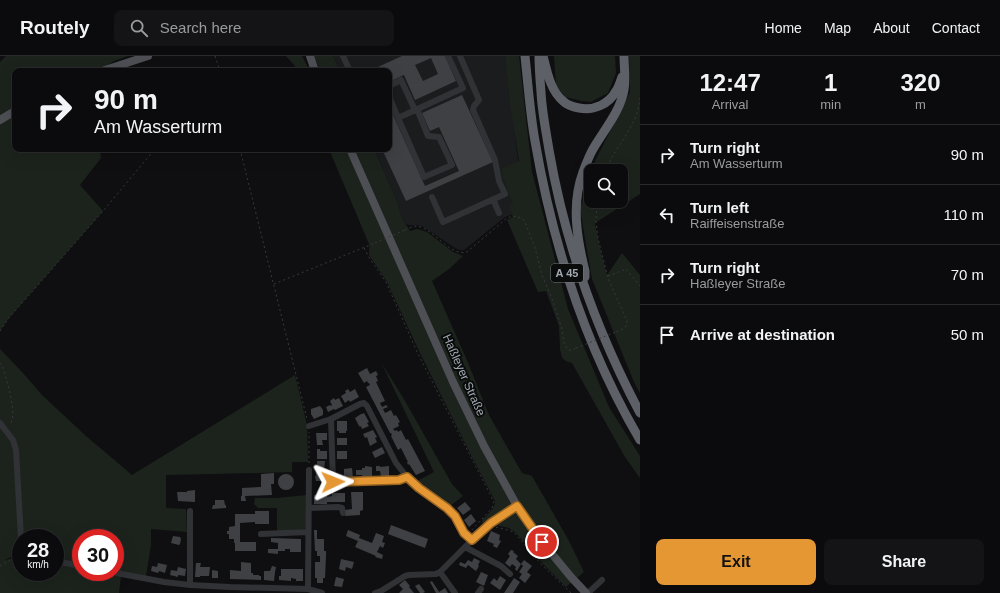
<!DOCTYPE html>
<meta charset="utf-8">
<style>
:root{--surface:#0b0b0d;--page:#141416;--text:#f1f3f6;--muted:#9a9b9d;--line:#2b2b2e;--accent:#e59733}
body{margin:0;font-family:Helvetica,sans-serif;background:var(--page);color:var(--text);height:100vh;display:flex;flex-direction:column;font-size:15px;white-space:nowrap}
*{box-sizing:border-box;margin:0}
p{font-size:13px;color:var(--muted)}
.icon{flex:none;width:22px;height:22px;fill:none;stroke:currentColor;stroke-width:2;stroke-linecap:round;stroke-linejoin:round}
.map{position:relative;flex:1;overflow:hidden}
.panel{display:flex;flex-direction:column;background:var(--surface);width:360px}
.panel>*{flex:none}
.banner{position:absolute;left:12px;top:12px;width:380px;height:84px;border-radius:8px;box-shadow:0 4px 16px #0002,0 0 0 1px var(--line);background:#0b0b0d;color:var(--text);overflow:hidden}
.controls{position:absolute;left:584px;top:108px;display:grid;gap:8px}
.controls a{display:grid;place-items:center;width:44px;height:44px;border-radius:8px;background:var(--surface);box-shadow:0 4px 16px #0002,0 0 0 1px var(--line);font-size:20px}
.speed{position:absolute;left:12px;top:473px;display:flex;gap:8px;font-size:20px;font-weight:700;text-align:center}
.speed>*{display:grid;place-content:center;width:52px;height:52px;border-radius:50%;background:var(--surface);box-shadow:0 4px 16px #0002,0 0 0 1px var(--line);line-height:1}
.speed small{font-size:10px;font-weight:400}
.speed .limit{border:6px solid #d22;background:#fff;color:#111}
.pin{position:absolute;display:grid;place-items:center;width:34px;height:34px;color:#fff;margin:-17px;border:2px solid #fff;border-radius:50%;box-shadow:0 1px 4px #0007}
.me{position:absolute;width:44px;margin:-22px;rotate:88deg;stroke-linejoin:round;filter:drop-shadow(0 0 3px #0008)}
.turn{display:flex;align-items:center;gap:14px;height:84px;padding:0 16px;font-size:18px}
.turn .icon{width:52px;height:52px;stroke-width:2.5}
.turn b{display:block;font-size:28px;line-height:34px}
.eta{display:flex;justify-content:space-evenly;align-items:center;height:68px;text-align:center}
.eta b{font-size:24px;font-weight:700;line-height:28px}
.button{display:flex;gap:8px;margin-top:auto;padding:8px 16px}
.button a{flex:1;height:46px;border-radius:8px;background:var(--accent);color:#111;font-size:16px;font-weight:700;line-height:46px;text-align:center}
.button a+a{background:var(--page);color:var(--text)}
ul{padding:0;list-style:none}
li{display:flex;align-items:center;gap:12px;height:60px;padding:0 16px;border-top:1px solid var(--line)}
li div{flex:1}
li b{display:block;font-size:15px}
li em{font-style:normal}
header{display:flex;align-items:center;gap:24px;box-sizing:border-box;height:56px;padding:0 20px;background:var(--surface);border-bottom:1px solid var(--line)}
header strong{font-size:19px}
nav{display:flex;gap:22px;margin-inline-start:auto;font-size:14px}
.search{width:280px;height:36px;background:var(--page);display:flex;align-items:center;gap:10px;box-sizing:border-box;padding:0 14px;border-radius:8px;color:var(--muted);font-size:15px}
main{display:flex;flex:1;min-height:0}
.map>svg:first-child{display:block}
.built{fill:#1b1c1d}
.green{fill:#1c231c}
.building{fill:#3e4044;fill-rule:evenodd}
.lines{fill:none;stroke-linecap:round;stroke-linejoin:round}
.path{stroke:#37393c;stroke-width:1;stroke-dasharray:2 3;stroke-linecap:butt}
.minor{stroke:#313235;stroke-width:6}
.major{stroke:#4d4f54;stroke-width:8}
.highway{stroke:#5d6066;stroke-width:9}
.path-bridge{stroke:#37393c;stroke-width:1;stroke-dasharray:2 3;stroke-linecap:butt}
.route-casing{stroke:#956221;stroke-width:10}
.route{stroke:#e59733;stroke-width:7}
.labels{text-anchor:middle;dominant-baseline:central;stroke-width:4;stroke-linejoin:round;paint-order:stroke}
.shield{fill:#0a0b0b;stroke:#74797f;stroke-width:1}
.shield-label{font-size:11px;font-weight:bold;fill:#a1a8b1}
.street-label{font-size:12px;fill:#a1a8b1;stroke:#0a0b0b}
</style>
<header>
<strong>Routely</strong>
<div class="search"><svg class="icon" aria-label="search" viewBox="0 0 24 24"><circle cx="10" cy="10" r="6"/><path d="M15 15l6 6"/></svg>Search here</div>
<nav><a>Home</a><a>Map</a><a>About</a><a>Contact</a></nav>
</header>
<main>
<div class="map">
<svg width="640" height="537" viewBox="0 0 640 537">
<rect width="100%" height="100%" fill="#0f0f11"/>
<!-- built -->
<path class="built" d="M 333,0 L 505,0 L 518,104 L 526,161 L 516,158 L 511,159 L 505,161 L 464,194 L 460,194 L 455,192 L 422,170 L 417,169 L 409,169 L 406,168 L 402,162 L 397,145 L 374,93 L 389,93 L 389,15 L 340,15 Z"/>
<!-- green -->
<path class="green" d="M 6,0 L 128,0 L 114,5 L 107,10 L 97,15 L 15,15 L 15,93 L 100,93 L 101,102 L 80,129 L 103,155 L 8,263 L 0,275 L 0,6 Z
M 286,0 L 302,0 L 310,15 L 297,15 L 295,10 Z
M 314,0 L 333,0 L 340,15 L 318,15 L 320,14 Z
M 505,0 L 519,0 L 532,116 L 568,253 L 609,351 L 640,400 L 640,422 L 625,401 L 572,307 L 566,305 L 562,302 L 560,293 L 559,270 L 546,235 L 538,236 L 507,164 L 513,161 L 509,150 L 513,147 L 506,132 L 507,131 L 503,122 L 501,113 L 514,107 L 519,105 L 510,48 Z
M 554,0 L 615,0 L 616,17 L 608,37 L 591,46 L 582,45 L 565,41 L 556,29 Z
M 629,0 L 640,0 L 640,138 L 595,167 L 595,168 L 600,192 L 607,219 L 622,197 L 640,219 L 640,337 L 634,326 L 592,223 L 580,153 L 591,116 L 591,145 L 621,145 L 621,115 L 591,115 L 593,109 L 630,36 Z
M 329,93 L 374,93 L 397,145 L 402,162 L 410,175 L 417,173 L 427,176 L 453,196 L 463,200 L 449,213 L 432,225 L 466,302 L 489,359 L 522,417 L 532,420 L 569,485 L 584,516 L 566,531 L 543,508 L 516,477 L 509,472 L 496,469 L 483,468 L 482,464 C 487,459 495,453 495,445 L 473,403 L 420,297 L 387,226 L 369,199 C 369,195 370,192 369,188 Z
M 0,293 L 23,317 L 42,339 L 86,380 L 132,419 L 295,319 L 307,369 L 308,406 L 292,406 L 292,416 L 260,417 L 166,419 L 166,452 L 186,453 L 187,476 L 151,473 L 151,489 L 146,520 L 115,514 L 115,482 L 81,482 L 81,508 L 55,502 L 55,482 L 21,482 L 21,496 L 5,504 L 18,502 L 21,505 L 21,516 L 55,516 L 55,507 L 81,512 L 81,516 L 100,516 L 121,520 L 119,537 L 0,537 Z
M 381,306 L 405,345 L 452,428 L 463,440 L 450,450 L 417,425 L 434,416 Z
M 307,439 L 307,470 L 305,473 L 277,475 L 277,452 L 258,452 L 254,448 L 255,442 L 277,442 Z"/>
<!-- building -->
<path class="building" d="M 402,0 L 445,0 L 456,25 L 415,44 L 404,19 L 389,26 L 389,15 L 369,15 ZM 431,2 L 438,18 L 423,25 L 415,9 Z
M 462,39 L 493,106 L 406,145 L 382,93 L 389,93 L 389,50 L 425,130 L 459,115 L 439,71 L 430,75 L 422,57 Z
M 367,312 L 370,318 L 376,315 L 378,319 L 376,320 L 378,325 L 376,326 L 385,345 L 380,347 L 382,351 L 386,349 L 388,351 L 383,353 L 385,357 L 391,354 L 394,360 L 396,359 L 400,366 L 398,367 L 399,370 L 393,373 L 395,375 L 397,374 L 398,376 L 401,374 L 406,384 L 408,383 L 425,415 L 416,419 L 409,408 L 408,409 L 407,406 L 408,406 L 401,392 L 398,394 L 391,380 L 392,379 L 391,377 L 390,377 L 389,375 L 366,331 L 370,329 L 369,327 L 368,327 L 367,325 L 364,327 L 358,317 Z
M 348,333 L 350,336 L 355,333 L 359,341 L 350,346 L 349,344 L 345,347 L 341,340 L 346,337 L 345,335 Z
M 334,342 L 335,344 L 339,342 L 343,350 L 335,354 L 334,353 L 328,356 L 326,351 L 330,349 L 331,350 L 332,349 L 330,345 Z
M 320,350 L 323,354 L 323,359 L 314,363 L 311,358 L 311,353 Z
M 364,357 L 369,366 L 367,367 L 369,370 L 362,373 L 361,370 L 360,371 L 358,368 L 355,362 L 361,358 L 362,358 Z
M 337,365 L 347,365 L 347,375 L 346,375 L 346,377 L 339,377 L 339,375 L 337,375 Z
M 373,374 L 377,381 L 375,382 L 377,386 L 370,390 L 367,381 L 365,382 L 363,378 Z
M 316,377 L 327,377 L 327,384 L 322,384 L 323,389 L 317,389 Z
M 337,382 L 347,382 L 347,389 L 337,389 Z
M 382,391 L 385,397 L 375,402 L 372,396 Z
M 317,393 L 320,393 L 320,395 L 327,395 L 327,403 L 317,403 Z
M 337,395 L 347,395 L 347,403 L 337,403 Z
M 317,405 L 325,405 L 324,413 L 319,413 L 319,410 L 317,410 Z
M 365,410 L 372,411 L 372,420 L 362,420 L 362,419 L 356,419 L 356,414 L 362,414 L 362,412 L 365,412 Z
M 376,410 L 380,410 L 380,411 L 389,410 L 389,420 L 381,420 L 380,415 L 376,415 Z
M 352,412 L 353,422 L 344,422 L 344,413 Z
M 323,415 L 327,416 L 327,425 L 316,425 L 315,420 L 316,420 L 316,416 L 322,416 Z
M 274,417 L 274,428 L 271,428 L 272,439 L 245,440 L 246,445 L 241,445 L 241,440 L 242,440 L 242,432 L 261,431 L 261,418 Z
M278 426a8 8 0 1 1 16 0a8 8 0 1 1-16 0Z
M 195,434 L 195,446 L 178,445 L 177,436 L 187,436 L 187,435 Z
M 351,436 L 363,436 L 363,454 L 360,455 L 360,459 L 345,460 L 345,454 L 352,453 Z
M 332,437 L 345,437 L 345,446 L 327,446 L 327,448 L 314,448 L 314,439 L 327,439 L 327,441 L 332,440 Z
M 215,444 L 224,444 L 225,449 L 226,449 L 226,452 L 212,453 L 213,449 L 215,449 Z
M 465,446 L 471,453 L 463,459 L 457,452 Z
M 255,455 L 269,455 L 269,468 L 255,468 L 255,466 L 240,467 L 240,486 L 256,486 L 256,495 L 235,495 L 235,487 L 234,487 L 234,483 L 229,483 L 229,478 L 227,478 L 227,475 L 229,475 L 229,471 L 235,470 L 235,458 L 255,458 Z
M 471,458 L 476,465 L 469,471 L 464,464 Z
M 391,469 L 428,483 L 425,492 L 388,478 Z
M 314,474 L 317,474 L 317,483 L 324,483 L 324,495 L 326,495 L 326,500 L 325,522 L 323,522 L 323,527 L 317,527 L 317,522 L 315,522 L 315,506 L 320,506 L 320,500 L 317,500 L 317,495 L 315,495 Z
M 348,474 L 360,479 L 359,482 L 372,487 L 376,477 L 384,480 L 382,486 L 385,487 L 383,492 L 380,490 L 377,496 L 383,499 L 382,503 L 375,501 L 376,500 L 355,491 L 358,485 L 346,480 Z
M 491,475 L 500,479 L 499,484 L 501,485 L 497,492 L 493,490 L 494,488 L 487,485 Z
M 173,480 L 180,481 L 181,483 L 180,488 L 179,489 L 171,487 Z
M 271,482 L 301,483 L 301,496 L 290,496 L 290,493 L 285,493 L 285,495 L 278,495 L 278,498 L 268,497 L 268,493 L 278,493 L 278,487 L 271,486 Z
M 511,494 L 514,495 L 513,496 L 518,500 L 516,503 L 521,508 L 517,515 L 515,513 L 516,511 L 512,508 L 510,511 L 505,507 L 510,500 L 508,498 Z
M 474,502 L 480,505 L 478,509 L 479,510 L 476,515 L 468,509 L 466,512 L 459,509 L 460,506 L 465,508 L 468,504 L 472,506 Z
M 341,503 L 354,506 L 352,513 L 346,511 L 345,515 L 339,513 Z
M 524,504 L 532,510 L 527,516 L 531,519 L 525,527 L 519,522 L 522,518 L 519,516 L 523,510 L 521,508 Z
M 241,506 L 251,507 L 251,517 L 253,517 L 253,519 L 259,519 L 259,520 L 261,520 L 261,524 L 230,523 L 230,514 L 241,515 Z
M 158,507 L 167,509 L 165,517 L 159,515 L 158,517 L 151,515 L 152,510 L 157,511 Z
M 196,507 L 201,507 L 200,511 L 210,511 L 209,520 L 200,520 L 200,521 L 195,521 Z
M 272,510 L 276,511 L 275,516 L 274,525 L 264,524 L 264,515 L 270,515 Z
M 178,511 L 186,513 L 185,520 L 178,519 L 178,521 L 170,519 L 171,514 L 177,515 Z
M 281,513 L 303,513 L 303,525 L 296,525 L 296,523 L 291,522 L 291,525 L 279,524 L 279,520 L 281,520 Z
M 212,514 L 218,515 L 218,522 L 212,522 Z
M 481,516 L 488,519 L 484,530 L 476,526 Z
M 500,520 L 506,524 L 500,534 L 490,527 L 494,522 L 497,525 Z
M 336,521 L 344,523 L 342,531 L 334,530 Z
M 514,522 L 520,526 L 513,537 L 504,537 Z
M 405,524 L 410,530 L 409,531 L 414,537 L 399,537 L 403,533 L 399,529 Z
M 432,525 L 439,536 L 445,532 L 448,537 L 436,537 L 430,526 Z
M 419,528 L 425,536 L 423,537 L 420,537 L 415,530 Z"/>
<g class="lines">
<!-- path -->
<path class="path" d="M 215,0 L 220,15
M 240,93 L 307,363
M 605,115 C 614,94 631,76 638,54 C 639,50 639,46 640,42
M 597,145 L 596,166 L 598,182 L 608,222 L 627,265 C 627,273 623,273 616,276
M 405,174 C 409,172 413,170 417,170 C 433,172 450,201 467,196 L 507,162 L 513,160 L 521,162 L 524,164 L 527,171 L 535,192 L 542,219 L 551,240 L 562,273 L 564,287 L 568,294 L 572,294 L 576,292
M 364,192 L 370,203 L 386,226 L 418,298 L 494,446 L 492,452 L 470,476
M 608,220 L 626,213 L 640,230
M 274,228 L 375,187
M 0,275 L 8,263 L 103,155 L 155,93
M 0,307 L 2,309 C 6,323 18,356 10,369
M 309,407 L 309,376
M 496,471 L 508,474 L 514,476 L 540,507 L 571,537
M 0,510 L 21,497"/>
<!-- minor -->
<path class="minor" d="M 343,0 L 350,15
M 389,30 L 401,24 L 415,54
M 389,40 L 398,62
M 417,53 L 428,80 L 439,81 L 452,109 L 424,121 L 398,62 L 463,32 L 448,0
M 432,141 L 443,166 L 505,138 L 499,125 L 495,104 L 473,54 L 474,50 L 479,44 L 460,0
M 493,143 L 499,157
M 0,367 L 13,384 L 16,394 L 21,482
M 309,370 L 331,363
M 407,421 L 399,424 L 333,426 L 331,363 L 360,348 L 364,347 L 367,350 L 396,407 L 407,421 L 419,432 L 447,452 L 455,460 L 464,477 L 472,484
M 309,452 L 338,451 L 342,452 L 343,457
M 190,455 L 190,529
M 261,478 L 308,476
M 465,491 L 501,510 L 510,518
M 55,505 L 81,510
M 111,516 L 164,526 L 190,529 L 230,531 L 308,533 L 322,537
M 440,516 L 455,537
M 308,533 L 309,414
M 375,537 L 381,535 L 405,520 L 409,519 L 436,518 L 440,516 L 472,484 L 491,467 L 517,450
M 478,537 L 481,533
M 588,537 L 602,524"/>
<!-- major -->
<path class="major" d="M 310,0 L 315,15
M 102,15 L 148,0
M 0,64 L 15,55
M 350,93 L 453,326 L 484,390 L 517,450 L 538,481 L 571,521 L 586,537"/>
<!-- highway -->
<path class="highway" d="M 525,0 C 528,28 530,57 535,85 C 553,190 586,292 640,384
M 539,0 C 539,12 540,24 541,36 C 542,56 546,75 549,94 C 565,187 596,274 640,357
M 543,0 C 547,15 550,34 563,45 C 567,49 573,51 579,52 C 594,55 609,48 616,35 C 619,31 620,26 622,21
M 585,221 L 585,215 C 577,183 571,148 583,116 C 586,108 589,100 593,93 C 604,74 620,56 624,34 C 626,23 624,11 624,0"/>
<!-- path-bridge -->
<path class="path-bridge" d="M 375,187 L 405,174
M 576,292 L 616,276"/>
</g>
<g class="lines">
<defs>
<path id="route" d="M 333,426 L 399,424 L 407,421 L 419,432 L 447,452 L 455,460 L 464,477 L 472,484 L 491,467 L 517,450 L 542,486"/>
</defs>
<!-- route casing -->
<use href="#route" class="route-casing"/>
<!-- route -->
<use href="#route" class="route"/>
</g>
<g class="labels">
<!-- shield labels -->
<rect class="shield" x="551" y="208" width="32" height="18" rx="3"/>
<g class="shield-label">
<text x="567" y="217">A 45</text>
</g>
<!-- street labels -->
<g class="street-label">
<text transform="translate(464 319) rotate(66)">Haßleyer Straße</text>
</g>
</g>
</svg>
<div class="controls">
<a><svg class="icon" aria-label="search" viewBox="0 0 24 24"><circle cx="10" cy="10" r="6"/><path d="M15 15l6 6"/></svg></a>
</div>
<div class="speed"><div>28<small>km/h</small></div><div class="limit">30</div></div>
<div class="pin" style="left:542px;top:486px;background:#d93025"><svg class="icon" aria-label="arrive" viewBox="0 0 24 24"><path d="M6 21V4h12l-3 4 3 4H6"/></svg></div>
<svg class="me" style="left:333px;top:426px" viewBox="-20 -20 40 40"><path d="M0-17L14 15 0 8-14 15z" fill="#e59733" stroke="#fff" stroke-width="4"/></svg>
<div class="banner">
<div class="turn"><svg class="icon" aria-label="right" viewBox="0 0 24 24"><path d="M7 20v-9h11M14 6l5 5-5 5"/></svg><div><b>90 m</b>Am Wasserturm</div></div>
</div>
</div>
<section class="panel">
<div class="eta">
<div><b>12:47</b><p>Arrival</p></div>
<div><b>1</b><p>min</p></div>
<div><b>320</b><p>m</p></div>
</div>
<ul>
<li><svg class="icon" aria-label="right" viewBox="0 0 24 24"><path d="M7 20v-9h11M14 6l5 5-5 5"/></svg><div><b>Turn right</b><p>Am Wasserturm</p></div><em>90 m</em></li>
<li><svg class="icon" aria-label="left" viewBox="0 0 24 24"><path d="M17 20v-9H6M10 6l-5 5 5 5"/></svg><div><b>Turn left</b><p>Raiffeisenstraße</p></div><em>110 m</em></li>
<li><svg class="icon" aria-label="right" viewBox="0 0 24 24"><path d="M7 20v-9h11M14 6l5 5-5 5"/></svg><div><b>Turn right</b><p>Haßleyer Straße</p></div><em>70 m</em></li>
<li><svg class="icon" aria-label="arrive" viewBox="0 0 24 24"><path d="M6 21V4h12l-3 4 3 4H6"/></svg><div><b>Arrive at destination</b></div><em>50 m</em></li>
</ul>
<div class="button"><a>Exit</a><a>Share</a></div>
</section>
</main>
